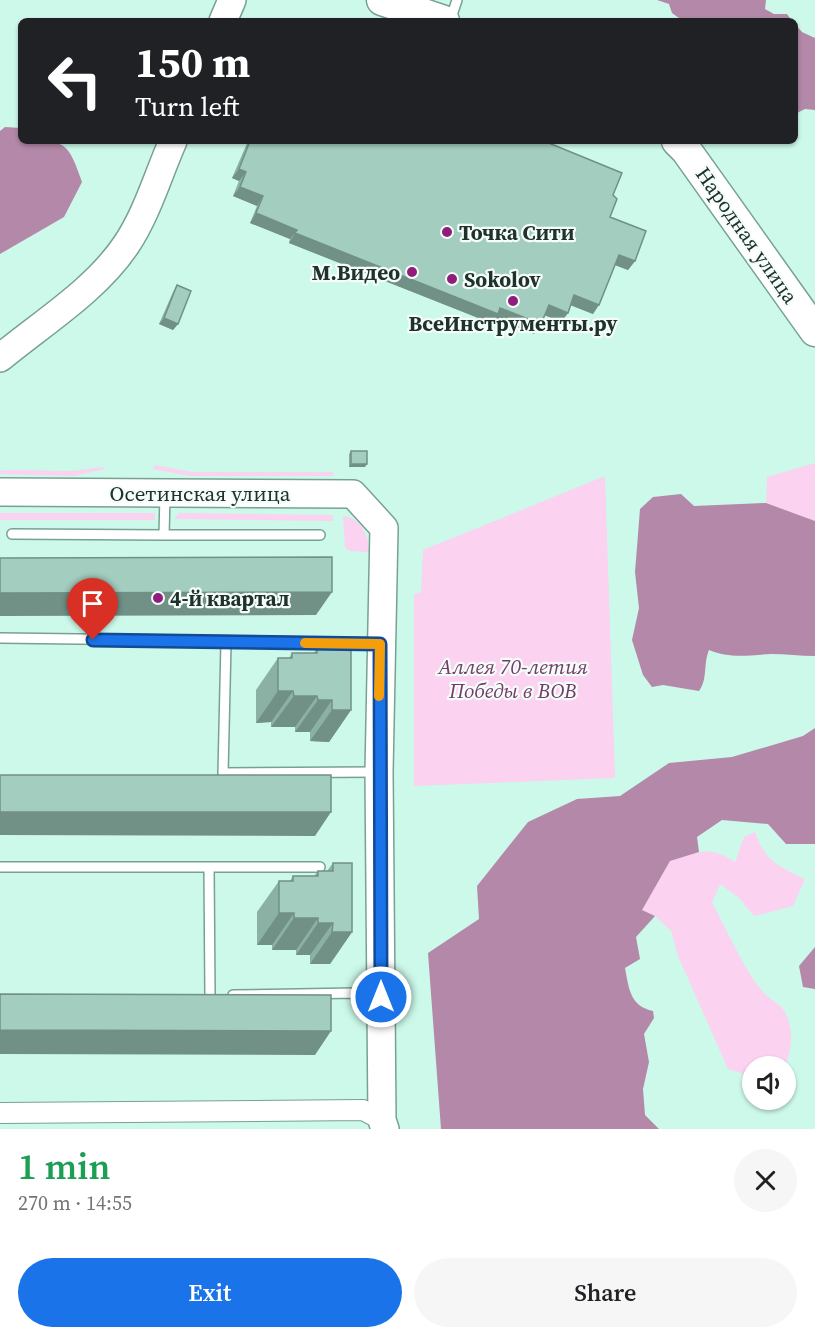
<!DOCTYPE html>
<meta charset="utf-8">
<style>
:root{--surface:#fff;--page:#f6f6f6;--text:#202124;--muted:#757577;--accent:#1a73e8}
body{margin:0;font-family:"Source Serif 4",serif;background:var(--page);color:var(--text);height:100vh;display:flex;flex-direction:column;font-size:22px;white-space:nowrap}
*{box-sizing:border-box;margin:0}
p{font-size:20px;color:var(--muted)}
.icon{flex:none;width:33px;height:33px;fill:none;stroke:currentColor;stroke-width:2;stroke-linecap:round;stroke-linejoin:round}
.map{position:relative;height:1129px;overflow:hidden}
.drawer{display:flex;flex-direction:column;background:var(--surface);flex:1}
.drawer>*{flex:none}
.banner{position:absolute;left:18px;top:18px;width:780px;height:126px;border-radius:9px;box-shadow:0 2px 4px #0004;background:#202124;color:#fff;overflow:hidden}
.controls{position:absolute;left:742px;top:1056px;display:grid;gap:12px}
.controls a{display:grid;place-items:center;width:54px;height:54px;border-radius:50%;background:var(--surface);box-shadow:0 2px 4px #0004;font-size:30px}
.pin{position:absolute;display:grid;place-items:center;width:51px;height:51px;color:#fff;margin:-62px -26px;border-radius:50% 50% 50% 0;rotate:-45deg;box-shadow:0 0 6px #0007}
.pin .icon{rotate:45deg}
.me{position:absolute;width:66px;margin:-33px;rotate:0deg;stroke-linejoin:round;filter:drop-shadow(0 0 4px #0008)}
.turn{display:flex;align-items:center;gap:21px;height:126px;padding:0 18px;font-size:27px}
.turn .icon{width:78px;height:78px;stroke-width:2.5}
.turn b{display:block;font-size:42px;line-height:51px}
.round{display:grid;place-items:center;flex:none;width:63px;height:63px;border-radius:32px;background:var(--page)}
.headline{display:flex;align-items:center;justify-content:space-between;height:102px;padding:0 18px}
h1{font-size:36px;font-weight:600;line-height:45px;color:#1e9e55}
.action{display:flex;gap:12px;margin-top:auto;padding:12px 18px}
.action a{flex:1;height:69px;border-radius:36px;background:var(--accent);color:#fff;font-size:24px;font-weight:600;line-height:69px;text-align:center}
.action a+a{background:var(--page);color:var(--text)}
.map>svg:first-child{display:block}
.green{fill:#fbd2f0}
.water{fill:#b388a8}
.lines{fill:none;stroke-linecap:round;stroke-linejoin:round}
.lane-casing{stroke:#78a193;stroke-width:12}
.street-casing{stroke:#78a193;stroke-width:22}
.secondary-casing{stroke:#78a193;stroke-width:30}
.primary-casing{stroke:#78a193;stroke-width:33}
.lane{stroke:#fff;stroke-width:9}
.street{stroke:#fff;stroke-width:20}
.secondary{stroke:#fff;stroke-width:27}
.primary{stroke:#fff;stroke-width:30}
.wall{fill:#8bb0a4}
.shaded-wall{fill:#719086}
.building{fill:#a2cdbf;stroke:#719086;stroke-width:1.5}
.route-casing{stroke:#114b97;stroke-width:15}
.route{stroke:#1a73e8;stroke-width:10}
.slow{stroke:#f59e0b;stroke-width:10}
.poi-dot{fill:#901d7d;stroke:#f4fdfa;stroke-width:2}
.labels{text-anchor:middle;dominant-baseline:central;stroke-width:4.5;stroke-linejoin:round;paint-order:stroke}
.poi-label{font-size:21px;font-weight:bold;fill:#20312b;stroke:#f4fdfa;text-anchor:start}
.street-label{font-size:21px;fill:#20312b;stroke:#f4fdfa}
.park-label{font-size:21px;font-style:italic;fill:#743d68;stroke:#f4fdfa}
</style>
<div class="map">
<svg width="815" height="1129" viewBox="0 0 815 1129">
<rect width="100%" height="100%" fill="#cdf9ea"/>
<!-- green -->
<path class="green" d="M 815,463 L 815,521 L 766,503 L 767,477 Z
M 155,465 L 192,472 L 333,472 L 333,476 L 190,476 L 153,469 Z
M 103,467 L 105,469 L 73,476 L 0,474 L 0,471 L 9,470 L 73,471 Z
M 605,476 L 615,778 L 414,786 L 414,594 L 421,592 L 423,550 Z
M 0,513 L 155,513 L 155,520 L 0,520 Z
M 179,513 L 333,515 L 333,521 L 174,519 Z
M 343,516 C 361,518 369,535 369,552 L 350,551 L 345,548 Z
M 755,832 C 765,861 778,866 805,879 L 793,906 L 754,916 L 739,898 L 720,884 L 712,903 C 728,931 743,969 764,993 C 770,1000 781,1004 785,1012 C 794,1029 792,1049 785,1066 L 753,1066 L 753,1077 L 728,1069 L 678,956 L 671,931 L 655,916 L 641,911 L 670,861 C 699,852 708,845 735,862 L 744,837 Z"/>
<!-- water -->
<path class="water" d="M 657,0 L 766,0 L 765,9 L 774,14 L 787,14 L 792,21 L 683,21 L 672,13 L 669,4 Z
M 795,24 L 802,32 L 815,38 L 815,110 L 805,109 L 795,114 Z
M 5,127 L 21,128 L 21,141 C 65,141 67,139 82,182 L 64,217 L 0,254 L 0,131 Z
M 681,494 L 694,506 L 766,503 L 815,521 L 815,656 C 800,656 786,654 771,654 C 749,655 730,659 709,650 C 703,664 708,679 699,691 L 663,685 L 652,687 L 643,675 L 632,640 L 639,608 L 635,572 L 640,509 L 653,497 Z
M 815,728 L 815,844 L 786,844 L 768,824 L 722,820 L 697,837 L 699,852 L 670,861 L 642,910 L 655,916 L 636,937 L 640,959 L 625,968 C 629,989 630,1006 653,1011 L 654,1018 L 644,1034 L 649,1062 L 643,1089 L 645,1115 L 659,1129 L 441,1129 L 428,953 L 479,919 L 477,886 L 528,822 L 577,799 L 620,796 L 669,763 L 732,757 L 803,736 Z
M 815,947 L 815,989 L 803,987 L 799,966 Z"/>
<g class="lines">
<defs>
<path id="lane" d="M 450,21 L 457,0
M 165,495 L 164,535 L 320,535
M 12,534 L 164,535
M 0,638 L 380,643
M 226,643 L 223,773 L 375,772
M 0,867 L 320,867
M 209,867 L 210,996
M 233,995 L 356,993 L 378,997"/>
<path id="street" d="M 0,1113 L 363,1110 L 382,1120"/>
<path id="secondary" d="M 223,21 L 232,0
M 0,358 C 42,323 95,291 126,245 C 147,214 158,175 173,141
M 0,492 L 353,494 L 384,528 L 379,772 L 382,1120 L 385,1129"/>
<path id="primary" d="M 382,0 L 444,21
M 677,141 L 686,150 L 815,331"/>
</defs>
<!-- lane casing -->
<use href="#lane" class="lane-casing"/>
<!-- street casing -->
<use href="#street" class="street-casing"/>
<!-- secondary casing -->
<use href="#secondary" class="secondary-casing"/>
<!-- primary casing -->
<use href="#primary" class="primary-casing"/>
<!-- lane -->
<use href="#lane" class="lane"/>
<!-- street -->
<use href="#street" class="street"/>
<!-- secondary -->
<use href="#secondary" class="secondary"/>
<!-- primary -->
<use href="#primary" class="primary"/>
</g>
<!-- wall -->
<path class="wall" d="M 248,141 L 544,141 L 613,195 L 610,217 L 635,261 L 628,270 L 615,265 L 593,314 L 570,305 L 568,313 L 561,322 L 544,315 L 534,334 L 495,318 L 491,323 L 289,243 L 290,239 L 250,223 L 257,206 L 233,196 L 239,181 L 232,178 Z
M 177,285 L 178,324 L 173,330 L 159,324 L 173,292 Z
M 351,451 L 365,467 L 349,467 L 349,454 Z
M 332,641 L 351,710 L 329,742 L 310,741 L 310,732 L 295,732 L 295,727 L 271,727 L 271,722 L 256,723 L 256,690 L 278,658 L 289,658 L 292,653 L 314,653 L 317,648 L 327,648 Z
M 333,863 L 352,932 L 330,964 L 310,964 L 310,955 L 296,955 L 296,950 L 272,950 L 272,945 L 257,945 L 257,912 L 279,881 L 290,881 L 293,876 L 314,876 L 318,871 L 327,871 Z"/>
<!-- shaded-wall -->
<path class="shaded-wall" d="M 239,169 L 246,172 L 239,181 L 232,178 Z
M 240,187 L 263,196 L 257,206 L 233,196 Z
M 256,213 L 297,230 L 290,239 L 250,223 Z
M 295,233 L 500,308 L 541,324 L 534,334 L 495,318 L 491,323 L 289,243 Z
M 619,255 L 635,261 L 628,270 L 612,264 Z
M 574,295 L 599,305 L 593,314 L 568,304 Z
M 549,305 L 568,313 L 561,322 L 542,314 Z
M 164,318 L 178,324 L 173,330 L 159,324 Z
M 351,464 L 367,464 L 365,467 L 349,467 Z
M 332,592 L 316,615 L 0,616 L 0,593 Z
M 278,691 L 293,691 L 271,722 L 256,723 Z
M 294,696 L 317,696 L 295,727 L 271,727 Z
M 318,700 L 332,700 L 310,732 L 295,732 Z
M 332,710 L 351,710 L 329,742 L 310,741 Z
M 0,812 L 331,812 L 315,836 L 0,835 Z
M 279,913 L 294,913 L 272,945 L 257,945 Z
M 294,918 L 318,918 L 296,950 L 272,950 Z
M 318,923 L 333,923 L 310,955 L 296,955 Z
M 332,932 L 352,932 L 330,964 L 310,964 Z
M 0,1030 L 331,1031 L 315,1055 L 0,1054 Z"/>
<!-- building -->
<path class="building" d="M 250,141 L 544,141 L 622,173 L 613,195 L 617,199 L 610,217 L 646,231 L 635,261 L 619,255 L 599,305 L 574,295 L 568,313 L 549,305 L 541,324 L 500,308 L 498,314 L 295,233 L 297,230 L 256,213 L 263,196 L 240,187 L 246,172 L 239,169 Z
M 177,285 L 191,291 L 178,324 L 164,318 Z
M 351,451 L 367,451 L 367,464 L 351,464 Z
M 332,557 L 332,592 L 0,593 L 0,558 Z
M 351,640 L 351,710 L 332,710 L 332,700 L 318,700 L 317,696 L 294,696 L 293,691 L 278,691 L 278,658 L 292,658 L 292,653 L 317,653 L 317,648 L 332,648 L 332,641 Z
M 0,775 L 331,775 L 331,812 L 0,812 Z
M 333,863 L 352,863 L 352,932 L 332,932 L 333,923 L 318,923 L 318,918 L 294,918 L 294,913 L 279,913 L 279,881 L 293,881 L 293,876 L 318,876 L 318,871 L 333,871 Z
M 0,994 L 331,995 L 331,1031 L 0,1030 Z"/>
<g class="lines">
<defs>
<path id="route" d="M 93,640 L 380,644 L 381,997"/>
</defs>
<!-- route casing -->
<use href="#route" class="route-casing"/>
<!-- route -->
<use href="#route" class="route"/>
<!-- slow -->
<path class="slow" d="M 305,643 L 380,644 L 379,696"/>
</g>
<!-- markers -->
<g class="poi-dot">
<circle cx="447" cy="232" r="6"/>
<circle cx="412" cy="272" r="6"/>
<circle cx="452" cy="279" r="6"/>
<circle cx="513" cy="301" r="6"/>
<circle cx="158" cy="598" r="6"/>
</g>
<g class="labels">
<!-- poi labels -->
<g class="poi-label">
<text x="459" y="232">Точка Сити</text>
<text x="400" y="272" text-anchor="end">М.Видео</text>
<text x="464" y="279">Sokolov</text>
<text x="513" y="323" text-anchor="middle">ВсеИнструменты.ру</text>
<text x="170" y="598">4-й квартал</text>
</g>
<!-- street labels -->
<g class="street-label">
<text transform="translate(747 235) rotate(55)">Народная улица</text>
<text x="200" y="493">Осетинская улица</text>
</g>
<!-- park labels -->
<g class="park-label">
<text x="513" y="666">Аллея 70-летия<tspan x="513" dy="24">Победы в ВОВ</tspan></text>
</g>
</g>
</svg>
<div class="controls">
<a><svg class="icon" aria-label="sound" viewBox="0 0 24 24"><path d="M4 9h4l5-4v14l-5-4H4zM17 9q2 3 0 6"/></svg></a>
</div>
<div class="pin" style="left:93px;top:640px;background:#d93025"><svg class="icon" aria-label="arrive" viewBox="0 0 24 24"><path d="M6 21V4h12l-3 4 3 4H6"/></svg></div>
<svg class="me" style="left:381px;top:997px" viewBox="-20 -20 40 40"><circle r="17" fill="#1a73e8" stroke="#fff" stroke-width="3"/><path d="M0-11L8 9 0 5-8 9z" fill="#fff"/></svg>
<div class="banner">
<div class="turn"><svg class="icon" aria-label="left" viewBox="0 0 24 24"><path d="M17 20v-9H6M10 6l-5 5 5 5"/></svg><div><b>150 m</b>Turn left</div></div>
</div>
</div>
<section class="drawer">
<div class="headline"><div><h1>1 min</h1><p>270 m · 14:55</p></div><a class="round"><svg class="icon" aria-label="close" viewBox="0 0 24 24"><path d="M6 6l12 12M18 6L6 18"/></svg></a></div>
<div class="action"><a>Exit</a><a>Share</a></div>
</section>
